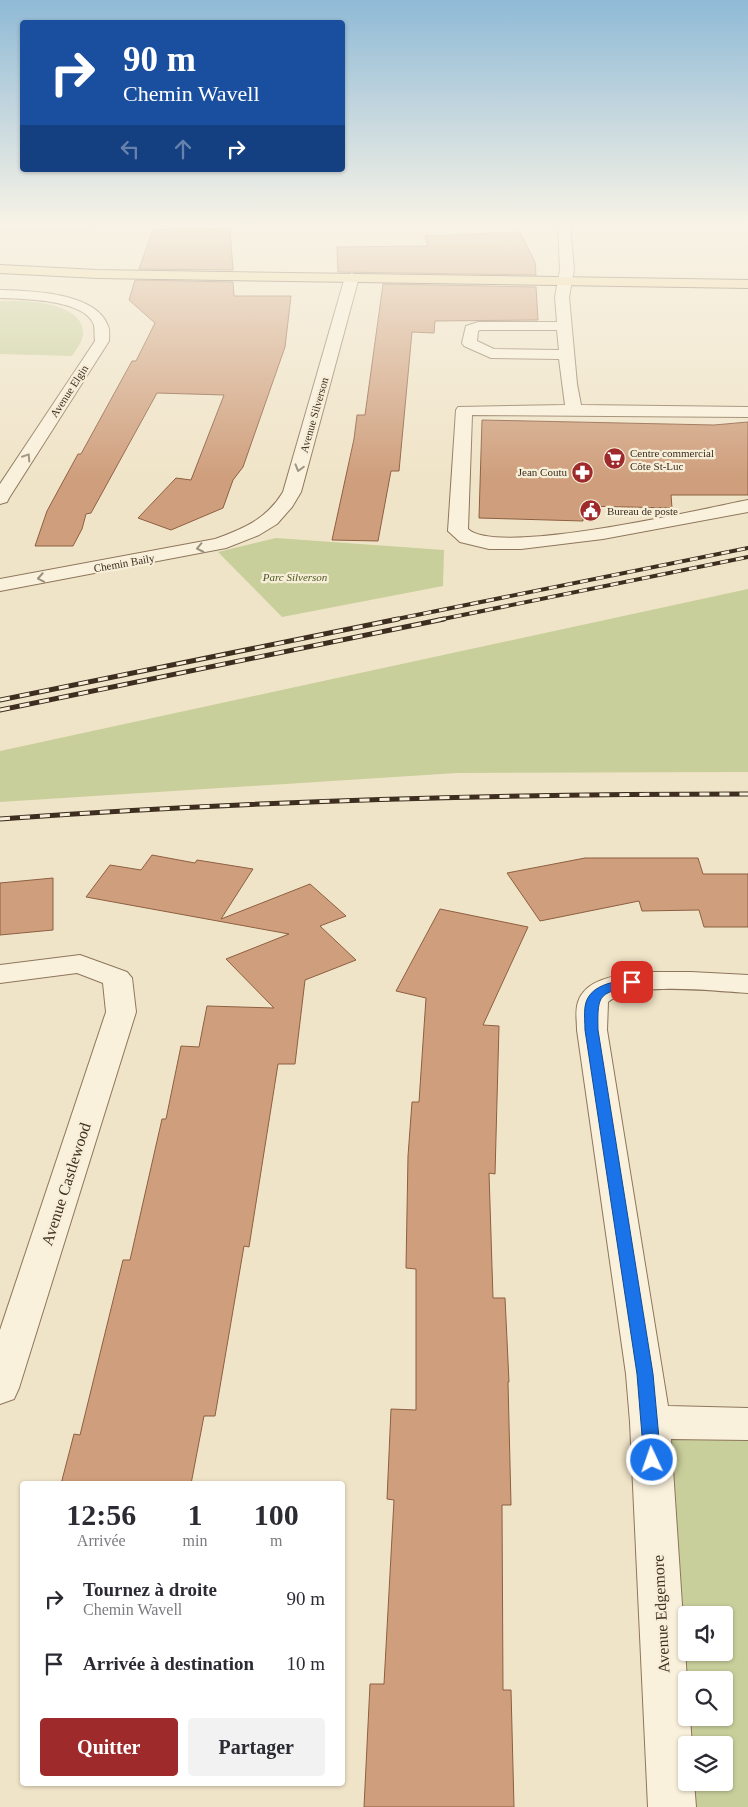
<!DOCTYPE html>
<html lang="fr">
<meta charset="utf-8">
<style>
:root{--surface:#fff;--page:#f2f2f3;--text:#2b2b33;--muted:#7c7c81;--accent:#9e2a2b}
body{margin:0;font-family:Georgia,serif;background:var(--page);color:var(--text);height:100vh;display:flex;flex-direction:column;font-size:19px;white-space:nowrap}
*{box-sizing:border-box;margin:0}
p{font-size:16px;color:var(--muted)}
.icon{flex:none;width:28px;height:28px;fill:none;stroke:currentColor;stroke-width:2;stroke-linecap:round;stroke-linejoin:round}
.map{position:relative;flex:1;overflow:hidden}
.sheet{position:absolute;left:20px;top:1481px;width:325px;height:305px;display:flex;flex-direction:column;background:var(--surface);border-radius:5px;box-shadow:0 1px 4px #0004}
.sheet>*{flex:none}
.banner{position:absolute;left:20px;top:20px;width:325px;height:152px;border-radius:5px;box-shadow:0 1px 4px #0004;background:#1a4fa0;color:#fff;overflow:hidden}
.buttons{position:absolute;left:678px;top:1606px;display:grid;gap:10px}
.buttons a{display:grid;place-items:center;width:55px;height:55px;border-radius:5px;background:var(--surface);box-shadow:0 1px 4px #0004;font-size:25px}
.pin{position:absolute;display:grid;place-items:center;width:42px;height:42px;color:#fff;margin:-21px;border-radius:10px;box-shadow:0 2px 8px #0006}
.me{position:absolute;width:55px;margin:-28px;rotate:357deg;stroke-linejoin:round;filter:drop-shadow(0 0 4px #0008)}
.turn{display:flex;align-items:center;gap:18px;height:105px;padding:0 20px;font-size:22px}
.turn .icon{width:65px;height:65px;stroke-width:2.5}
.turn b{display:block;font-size:35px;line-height:42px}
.lanes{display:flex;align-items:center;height:48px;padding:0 20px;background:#0003;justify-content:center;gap:25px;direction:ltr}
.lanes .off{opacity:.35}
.eta{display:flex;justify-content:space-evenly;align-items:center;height:85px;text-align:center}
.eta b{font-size:30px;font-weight:700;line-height:35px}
.cta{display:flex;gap:10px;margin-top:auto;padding:10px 20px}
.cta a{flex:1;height:58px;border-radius:5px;background:var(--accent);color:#fff;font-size:20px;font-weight:700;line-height:58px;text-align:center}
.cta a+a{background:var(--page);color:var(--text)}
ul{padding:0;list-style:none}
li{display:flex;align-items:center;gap:15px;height:65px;padding:0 20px}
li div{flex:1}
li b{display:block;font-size:19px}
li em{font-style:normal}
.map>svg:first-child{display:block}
.green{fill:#c9cf9b;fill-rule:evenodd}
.building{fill:#cf9f7d;stroke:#8d5f41}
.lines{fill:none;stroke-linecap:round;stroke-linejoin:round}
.minor-casing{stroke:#8d765c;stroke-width:2}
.major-casing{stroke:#5b4430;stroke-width:2}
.minor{fill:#faf1dc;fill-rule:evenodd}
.major{fill:#f3d9a0;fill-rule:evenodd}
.rail-far1-casing{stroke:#3d2e20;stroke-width:4}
.rail-casing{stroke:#3d2e20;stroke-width:5}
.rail-far1{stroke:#f7eed8;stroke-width:2.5;stroke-dasharray:8;stroke-linecap:butt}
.rail{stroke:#f7eed8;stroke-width:3;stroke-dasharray:10;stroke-linecap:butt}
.oneway{stroke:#9c907e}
.route{fill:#1a73e8;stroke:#114b97}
.labels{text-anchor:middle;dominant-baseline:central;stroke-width:4.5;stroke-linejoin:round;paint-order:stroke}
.far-street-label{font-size:11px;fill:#3d2e20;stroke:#f7eed8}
.far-poi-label{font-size:11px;fill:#3d2e20;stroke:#f7eed8;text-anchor:start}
.far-park-label{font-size:11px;font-style:italic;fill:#4d5a26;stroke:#f7eed8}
.near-street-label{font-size:16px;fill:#3d2e20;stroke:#f7eed8}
</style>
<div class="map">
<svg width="748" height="1807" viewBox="0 0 748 1807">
<rect width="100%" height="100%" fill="#f0e4c8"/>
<!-- green -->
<path class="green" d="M 0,224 L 96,224 L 89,233 L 0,231 Z
M 0,301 C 22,300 86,301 83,335 C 82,342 76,350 72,356 L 0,354 Z
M 276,538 L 444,550 L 443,586 L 282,617 L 218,552 Z
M 748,589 L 748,772 L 457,773 L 0,802 L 0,751 Z
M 650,1422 L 748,1424 L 748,1807 L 672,1807 ZM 686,1615 L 724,1615 L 724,1652 L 686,1652 ZM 686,1680 L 724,1680 L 724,1718 L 686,1718 ZM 686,1745 L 724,1745 L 724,1782 L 686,1782 Z"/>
<!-- building -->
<path class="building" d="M 230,228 L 233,270 L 139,269 L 153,230 Z
M 520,232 L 535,262 L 536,275 L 338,272 L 337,247 L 428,246 L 425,236 Z
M 135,280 L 233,282 L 234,296 L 291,296 L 285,347 L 243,467 L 233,480 L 223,508 L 171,530 L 138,518 L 176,478 L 191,480 L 224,395 L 157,393 L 91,513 L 86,514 L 82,529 L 73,546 L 35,546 L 47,511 L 78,454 L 81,454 L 132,361 L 136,361 L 155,323 L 129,300 Z
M 383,284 L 536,287 L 538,320 L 435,321 L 434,333 L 412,332 L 399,471 L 391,471 L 378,541 L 332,540 L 354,439 L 357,415 L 365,415 Z
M 482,420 L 714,425 L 748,422 L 748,495 L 671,495 L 672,508 L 583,506 L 583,521 L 479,518 Z
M 152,855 L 195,863 L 197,860 L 253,869 L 221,919 L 310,884 L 346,916 L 320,926 L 356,960 L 305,980 L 295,1064 L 278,1064 L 249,1247 L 244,1246 L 215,1416 L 204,1416 L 191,1484 L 61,1484 L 74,1434 L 80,1435 L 123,1260 L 130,1260 L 162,1119 L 166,1119 L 181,1046 L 199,1047 L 207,1006 L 274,1008 L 226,959 L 289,934 L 86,897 L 110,865 L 141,870 Z
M 585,858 L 698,858 L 703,874 L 748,874 L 748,927 L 704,927 L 699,910 L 642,911 L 639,901 L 540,921 L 507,873 Z
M 53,878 L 53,930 L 0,935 L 0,883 Z
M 440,909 L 528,927 L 483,1025 L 499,1026 L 495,1174 L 489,1173 L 493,1298 L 505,1298 L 509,1382 L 508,1382 L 511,1505 L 502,1505 L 503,1690 L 511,1690 L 514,1807 L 364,1807 L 370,1684 L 384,1684 L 394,1500 L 387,1499 L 391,1409 L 416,1410 L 416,1269 L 406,1268 L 408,1156 L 412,1102 L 419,1102 L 426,998 L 396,991 Z"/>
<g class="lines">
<defs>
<path id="minor" d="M 558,224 L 570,224 L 574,270 L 569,297 L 577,384 L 581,405 L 748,407 L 748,417 L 472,415 L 468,529 C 498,557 702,509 748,500 L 748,512 L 603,539 L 521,549 L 489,549 L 460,542 L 448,531 L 456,410 L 458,407 L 565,405 L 559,359 L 491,358 L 464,346 L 462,343 L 466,326 L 478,322 L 557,322 L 555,297 L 560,270 ZM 480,330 L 557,330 L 559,350 L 494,349 L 477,341 L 478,331 Z
M 352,273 L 359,277 L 301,492 L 292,507 L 277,524 L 259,535 L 226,548 L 0,591 L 0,579 L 215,539 C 243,529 267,519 283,492 L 345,277 Z
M 0,290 C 30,291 96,292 108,326 C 110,330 109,336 109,341 L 9,498 L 7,502 L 0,504 L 0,484 L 95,341 C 94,336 95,330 94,325 C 85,299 23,299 0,298 Z
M 80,955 L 127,972 L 132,978 L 136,1012 L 19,1388 L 14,1399 L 0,1404 L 0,1330 L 106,1012 L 103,983 L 77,973 L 0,983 L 0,965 Z
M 643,972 L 691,972 L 748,975 L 748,993 C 713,991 635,981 608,1002 L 607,1030 L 668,1406 L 748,1408 L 748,1440 L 671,1439 L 687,1680 L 686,1718 L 690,1718 L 692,1745 L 686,1745 L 686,1782 L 694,1782 L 696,1807 L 648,1807 L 630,1422 L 626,1374 L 577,1030 C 577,1021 575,1011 578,1002 C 586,977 621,975 643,972 Z"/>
<path id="major" d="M 0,265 L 97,270 L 748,280 L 748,288 L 97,278 L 0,273 Z"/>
</defs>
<!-- minor casing -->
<use href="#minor" class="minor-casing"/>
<!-- major casing -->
<use href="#major" class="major-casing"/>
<!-- minor -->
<use href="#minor" class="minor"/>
<!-- major -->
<use href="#major" class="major"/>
<defs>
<path id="rail-far1" d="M 392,620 L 748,548
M 438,620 L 748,557"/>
<path id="rail" d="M 0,700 L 398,619
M 0,710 L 444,619
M 0,819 C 249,801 498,794 748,794"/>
</defs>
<!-- rail-far1 casing -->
<use href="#rail-far1" class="rail-far1-casing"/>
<!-- rail casing -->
<use href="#rail" class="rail-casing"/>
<!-- rail-far1 -->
<use href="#rail-far1" class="rail-far1"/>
<!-- rail -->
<use href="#rail" class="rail"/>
</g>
<!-- one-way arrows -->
<defs><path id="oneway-chevron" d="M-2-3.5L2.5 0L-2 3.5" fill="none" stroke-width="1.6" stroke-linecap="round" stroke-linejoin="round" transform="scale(1.25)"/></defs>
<g class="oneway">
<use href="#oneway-chevron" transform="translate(27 457) rotate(-57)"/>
<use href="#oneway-chevron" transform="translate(299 468) rotate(106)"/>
<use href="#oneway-chevron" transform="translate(200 548) rotate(168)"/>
<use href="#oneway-chevron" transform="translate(41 578) rotate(170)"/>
</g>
<!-- sky -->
<linearGradient id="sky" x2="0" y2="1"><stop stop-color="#8fbad6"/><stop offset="0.47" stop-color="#f8f3e6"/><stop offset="1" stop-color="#f8f3e6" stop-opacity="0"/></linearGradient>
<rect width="748" height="477" fill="url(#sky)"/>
<!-- route -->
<path class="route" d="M 632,978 L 636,979 L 638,982 L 636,985 C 600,994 597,991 598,1030 L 653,1374 L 661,1460 L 658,1465 L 652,1467 L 646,1465 L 644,1460 L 637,1374 L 585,1030 C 585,1023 584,1014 585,1007 C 588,984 615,982 632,978 Z"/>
<!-- icons -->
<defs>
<symbol id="supermarket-disc" viewBox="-11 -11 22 22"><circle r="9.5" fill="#9e2a2b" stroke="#f7eed8"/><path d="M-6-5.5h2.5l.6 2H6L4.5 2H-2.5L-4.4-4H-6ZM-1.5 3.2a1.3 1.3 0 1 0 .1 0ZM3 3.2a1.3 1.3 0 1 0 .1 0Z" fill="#fff"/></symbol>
<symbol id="pharmacy-disc" viewBox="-11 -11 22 22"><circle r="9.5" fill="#9e2a2b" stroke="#f7eed8"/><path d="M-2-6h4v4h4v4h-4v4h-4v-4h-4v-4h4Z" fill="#fff"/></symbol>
<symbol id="civic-disc" viewBox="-11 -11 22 22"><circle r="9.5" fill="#9e2a2b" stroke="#f7eed8"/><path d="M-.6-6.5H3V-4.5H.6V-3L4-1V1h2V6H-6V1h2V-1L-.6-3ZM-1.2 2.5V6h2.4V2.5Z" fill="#fff"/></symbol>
</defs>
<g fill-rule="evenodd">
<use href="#supermarket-disc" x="602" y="446" width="25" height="25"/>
<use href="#pharmacy-disc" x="570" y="460" width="25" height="25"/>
<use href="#civic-disc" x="578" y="498" width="25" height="25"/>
</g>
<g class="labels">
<!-- far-street labels -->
<g class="far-street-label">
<text transform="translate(69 391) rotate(-57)">Avenue Elgin</text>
<text transform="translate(314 415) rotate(-74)">Avenue Silverson</text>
<text transform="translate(124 563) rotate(-10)">Chemin Baily</text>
</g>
<!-- far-poi labels -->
<g class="far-poi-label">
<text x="630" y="453">Centre commercial<tspan x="630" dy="13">Côte St-Luc</tspan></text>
<text x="567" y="472" text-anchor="end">Jean Coutu</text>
<text x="607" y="511">Bureau de poste</text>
</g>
<!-- far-park labels -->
<g class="far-park-label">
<text x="295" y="577">Parc Silverson</text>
</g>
<!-- near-street labels -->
<g class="near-street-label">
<text transform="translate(66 1184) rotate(-72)">Avenue Castlewood</text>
<text transform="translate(661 1614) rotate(-93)">Avenue Edgemore</text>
</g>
</g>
</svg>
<div class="buttons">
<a><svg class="icon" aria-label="sound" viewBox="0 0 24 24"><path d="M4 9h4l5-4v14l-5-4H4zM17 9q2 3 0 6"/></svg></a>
<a><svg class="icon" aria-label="search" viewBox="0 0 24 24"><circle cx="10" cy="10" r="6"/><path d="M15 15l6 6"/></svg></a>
<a><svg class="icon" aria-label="layers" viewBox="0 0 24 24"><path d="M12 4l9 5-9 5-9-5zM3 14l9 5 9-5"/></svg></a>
</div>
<div class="pin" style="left:632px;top:982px;background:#d93025"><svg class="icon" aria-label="arrive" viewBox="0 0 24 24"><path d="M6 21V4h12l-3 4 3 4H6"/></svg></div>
<svg class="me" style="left:652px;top:1460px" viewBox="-20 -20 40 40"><circle r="17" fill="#1a73e8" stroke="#fff" stroke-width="3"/><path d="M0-11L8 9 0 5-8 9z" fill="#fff"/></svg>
<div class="banner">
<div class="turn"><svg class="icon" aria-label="right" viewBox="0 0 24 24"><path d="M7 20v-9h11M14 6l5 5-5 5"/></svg><div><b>90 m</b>Chemin Wavell</div></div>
<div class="lanes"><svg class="icon off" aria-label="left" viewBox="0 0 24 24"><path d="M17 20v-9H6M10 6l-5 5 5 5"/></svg><svg class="icon off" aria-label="ahead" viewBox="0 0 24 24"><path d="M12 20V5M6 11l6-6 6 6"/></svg><svg class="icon" aria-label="right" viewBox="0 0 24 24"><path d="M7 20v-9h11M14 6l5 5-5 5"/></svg></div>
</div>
<section class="sheet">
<div class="eta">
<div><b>12:56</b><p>Arrivée</p></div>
<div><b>1</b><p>min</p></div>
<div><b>100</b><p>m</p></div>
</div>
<ul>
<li><svg class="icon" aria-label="right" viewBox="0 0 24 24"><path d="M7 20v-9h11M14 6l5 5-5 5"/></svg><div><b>Tournez à droite</b><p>Chemin Wavell</p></div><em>90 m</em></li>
<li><svg class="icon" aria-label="arrive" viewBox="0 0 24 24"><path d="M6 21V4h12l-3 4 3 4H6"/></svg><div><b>Arrivée à destination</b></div><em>10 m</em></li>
</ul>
<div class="cta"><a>Quitter</a><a>Partager</a></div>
</section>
</div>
